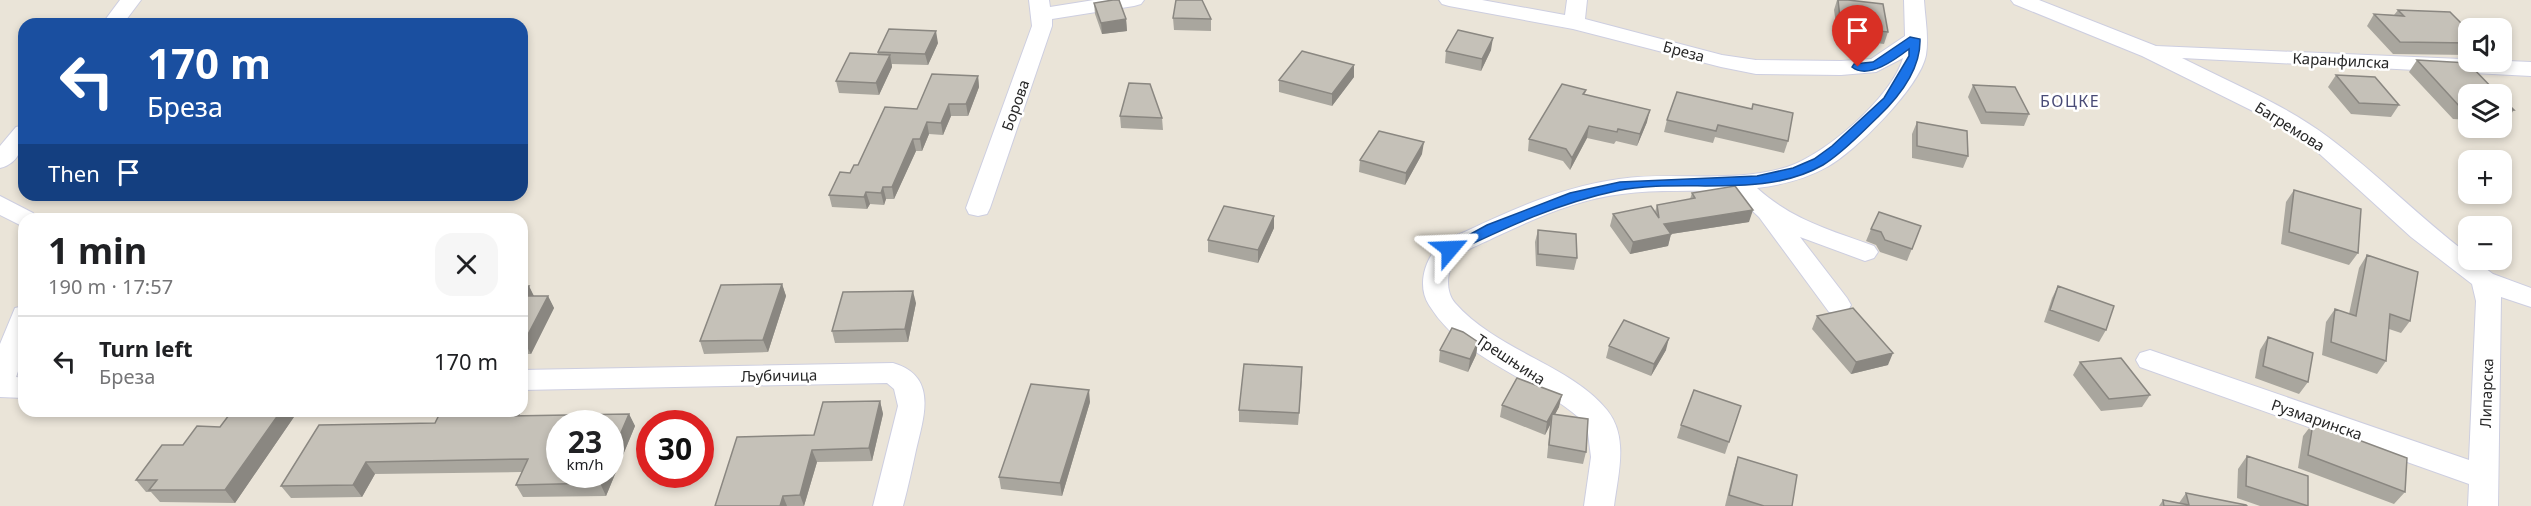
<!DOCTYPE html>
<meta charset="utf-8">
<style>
:root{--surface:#fff;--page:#f6f6f6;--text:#202124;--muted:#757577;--line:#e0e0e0}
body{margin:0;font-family:"Noto Sans",sans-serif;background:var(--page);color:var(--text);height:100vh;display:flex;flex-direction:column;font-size:22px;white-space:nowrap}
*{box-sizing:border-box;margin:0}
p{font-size:20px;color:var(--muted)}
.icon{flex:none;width:33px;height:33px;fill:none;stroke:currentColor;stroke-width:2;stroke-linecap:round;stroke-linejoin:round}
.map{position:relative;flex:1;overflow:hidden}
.panel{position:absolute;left:18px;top:213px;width:510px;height:204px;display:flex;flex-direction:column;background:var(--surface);border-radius:18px;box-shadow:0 3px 9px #0003}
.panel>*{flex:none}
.banner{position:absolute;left:18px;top:18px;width:510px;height:183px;border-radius:18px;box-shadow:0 3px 9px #0003;background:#1a4fa0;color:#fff;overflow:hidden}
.controls{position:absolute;left:2458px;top:18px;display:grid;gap:12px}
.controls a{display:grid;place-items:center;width:54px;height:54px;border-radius:12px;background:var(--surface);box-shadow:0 3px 9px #0003;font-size:30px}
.speed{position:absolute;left:546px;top:410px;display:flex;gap:12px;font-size:30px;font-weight:700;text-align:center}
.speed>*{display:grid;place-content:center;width:78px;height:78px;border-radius:50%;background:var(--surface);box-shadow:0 3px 9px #0003;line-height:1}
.speed small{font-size:15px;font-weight:400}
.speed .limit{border:9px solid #d22;background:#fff;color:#111}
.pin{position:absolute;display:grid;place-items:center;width:51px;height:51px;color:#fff;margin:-62px -26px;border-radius:50% 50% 50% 0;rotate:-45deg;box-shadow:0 0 6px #0007}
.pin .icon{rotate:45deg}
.me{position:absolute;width:66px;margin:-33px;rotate:64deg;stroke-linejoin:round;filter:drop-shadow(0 0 4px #0008)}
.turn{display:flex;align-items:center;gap:21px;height:126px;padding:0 30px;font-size:27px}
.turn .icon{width:78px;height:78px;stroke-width:2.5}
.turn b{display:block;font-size:42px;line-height:51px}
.then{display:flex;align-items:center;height:57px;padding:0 30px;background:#0003;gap:12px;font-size:22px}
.round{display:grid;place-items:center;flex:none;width:63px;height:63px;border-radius:18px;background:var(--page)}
.headline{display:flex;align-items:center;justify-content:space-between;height:102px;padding:0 30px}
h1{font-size:36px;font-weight:700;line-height:45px}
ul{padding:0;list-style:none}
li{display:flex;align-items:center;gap:18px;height:90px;padding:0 30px;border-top:2px solid var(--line)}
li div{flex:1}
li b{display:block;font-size:22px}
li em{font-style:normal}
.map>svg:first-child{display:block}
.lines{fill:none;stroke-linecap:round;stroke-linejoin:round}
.street-casing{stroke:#cdcee0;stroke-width:2}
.street{fill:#fff;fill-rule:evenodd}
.wall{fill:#a9a69e}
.shaded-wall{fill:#8a8781}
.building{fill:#c5c1b8;stroke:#8a8781;stroke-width:1.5}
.route{fill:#1a73e8;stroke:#114b97;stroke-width:1.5}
.labels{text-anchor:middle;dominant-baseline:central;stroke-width:5;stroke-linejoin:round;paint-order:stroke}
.street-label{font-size:15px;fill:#272727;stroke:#fff}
.neighbourhood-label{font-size:16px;letter-spacing:1.5px;fill:#484a76;stroke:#fff}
</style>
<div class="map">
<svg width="2531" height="506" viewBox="0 0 2531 506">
<rect width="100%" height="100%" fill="#eae4d8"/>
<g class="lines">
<defs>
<path id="street" d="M 120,0 L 141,0 L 123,24 L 102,24 Z
M 1029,0 L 1049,0 L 1050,7 L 1094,0 L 1144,0 L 1141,4 L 1134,6 L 1052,19 L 1052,26 L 990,208 L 987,214 L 978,216 L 969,214 L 966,208 L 1032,26 Z
M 1439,0 L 1482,0 L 1565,15 L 1567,0 L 1587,0 L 1585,19 L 1722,55 L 1756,60 L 1841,61 L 1871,59 L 1905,36 L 1904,0 L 1924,0 C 1925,18 1929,37 1926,55 C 1920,87 1855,152 1827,167 C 1806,179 1781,185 1757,188 C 1792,220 1830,230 1874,246 L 1878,252 L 1874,258 L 1865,261 L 1800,237 L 1847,298 L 1851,305 L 1847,312 L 1838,314 L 1829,312 L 1759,217 L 1730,190 C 1694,192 1658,189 1622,194 C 1577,199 1534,219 1493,238 C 1483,243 1470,248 1461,254 C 1446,264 1444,290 1455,303 C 1497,351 1571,365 1607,410 C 1629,437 1618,474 1614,506 L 1584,506 L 1591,457 L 1587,425 C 1540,379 1465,363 1429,305 C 1417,286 1424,259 1441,244 C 1448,237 1461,234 1469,230 C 1517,207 1567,186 1619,179 C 1674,171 1733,184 1787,167 C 1825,155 1892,97 1903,58 L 1876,72 L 1841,75 L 1756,74 L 1721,67 L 1573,29 L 1449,6 L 1442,4 Z
M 2011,0 L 2039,0 L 2156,46 L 2531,62 L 2531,76 L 2182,58 C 2231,83 2284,104 2328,137 C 2377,173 2420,218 2469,255 L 2469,260 L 2474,260 L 2493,274 L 2531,288 L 2531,307 L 2501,297 L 2498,506 L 2468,506 L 2469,484 L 2140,367 L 2136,360 L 2140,353 L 2150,350 L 2469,460 L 2476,301 L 2472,284 L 2411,237 L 2312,147 L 2267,118 L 2142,56 L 2014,4 Z
M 24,125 C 24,144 21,163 0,168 L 0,146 L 16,127 Z
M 0,196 L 33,213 L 36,219 L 24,219 L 24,227 L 0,215 Z
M 24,306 L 24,354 L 16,377 L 24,378 L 24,398 L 0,397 L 0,344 L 15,308 Z
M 893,363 C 938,376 924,416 916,450 C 912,469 908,487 903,506 L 873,506 L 898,406 L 894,389 L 887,383 L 522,390 L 522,370 Z"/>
</defs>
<!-- street casing -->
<use href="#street" class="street-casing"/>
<!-- street -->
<use href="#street" class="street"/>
</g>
<!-- wall -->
<path class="wall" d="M 1837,0 L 1848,0 L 1888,32 L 1884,44 L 1838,38 L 1834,10 Z
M 1094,3 L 1126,19 L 1127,31 L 1102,34 L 1095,14 Z
M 2398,10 L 2469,31 L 2469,55 L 2393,54 L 2367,26 L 2374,14 L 2394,15 Z
M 1173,18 L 1211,19 L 1211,31 L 1174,30 Z
M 938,43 L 928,65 L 892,64 L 892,67 L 879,95 L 839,93 L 836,81 L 878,55 L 878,52 Z
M 1491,50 L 1481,71 L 1445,63 L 1446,51 Z
M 2417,60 L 2469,94 L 2469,120 L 2453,119 L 2409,72 Z
M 2336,75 L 2399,105 L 2391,117 L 2351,114 L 2328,87 Z
M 978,76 L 979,87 L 968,116 L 951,116 L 943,135 L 929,134 L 922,151 L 916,151 L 894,199 L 886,199 L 884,205 L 870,204 L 867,209 L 832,207 L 829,195 L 850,173 L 917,109 Z
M 1354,77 L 1332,106 L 1279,92 L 1279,80 Z
M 1973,85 L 2029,114 L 2024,126 L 1981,124 L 1968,97 Z
M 1586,90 L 1585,94 L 1647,122 L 1637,146 L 1616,141 L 1614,144 L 1587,138 L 1570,170 L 1563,161 L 1528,151 L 1529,139 Z
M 1677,92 L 1788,141 L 1784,153 L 1715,137 L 1713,143 L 1664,132 L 1667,120 Z
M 2502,98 L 2514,110 L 2505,122 L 2502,122 Z
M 1120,116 L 1162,118 L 1163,130 L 1121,128 Z
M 1917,122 L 1968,156 L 1963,168 L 1912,158 L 1912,134 Z
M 1422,154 L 1405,185 L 1359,172 L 1360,160 Z
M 2294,190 L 2358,253 L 2349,265 L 2281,244 L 2286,202 Z
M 1692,193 L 1749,222 L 1671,234 L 1668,246 L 1630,254 L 1610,226 L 1613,214 L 1655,212 L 1657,205 L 1690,199 Z
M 1274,216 L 1274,228 L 1258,263 L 1208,252 L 1208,240 Z
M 1921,226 L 1907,261 L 1880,252 L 1876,245 L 1866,241 L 1871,229 Z
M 1538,230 L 1577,258 L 1574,270 L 1536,266 L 1535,242 Z
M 2367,255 L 2410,321 L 2401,333 L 2389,329 L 2386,361 L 2377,374 L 2322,355 L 2326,322 L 2335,309 L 2349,314 L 2359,268 Z
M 782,284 L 786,296 L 768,352 L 704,354 L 700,341 Z
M 522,286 L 529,286 L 533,296 L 548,296 L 554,308 L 531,354 L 522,354 Z
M 2058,286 L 2106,330 L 2099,342 L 2044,322 L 2052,298 Z
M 916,303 L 908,342 L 835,343 L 832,331 Z
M 1817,316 L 1888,365 L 1851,374 L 1812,329 Z
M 2268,337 L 2308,382 L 2299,394 L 2255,378 L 2260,350 Z
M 1478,342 L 1476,355 L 1468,372 L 1439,362 L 1440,350 Z
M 1609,346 L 1666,350 L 1651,376 L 1606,358 Z
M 2080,362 L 2150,395 L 2142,407 L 2101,411 L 2073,375 Z
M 1302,380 L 1298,425 L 1239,422 L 1239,410 Z
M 880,401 L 883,414 L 872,461 L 817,462 L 804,506 L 715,506 L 814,435 Z
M 1090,402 L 1062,496 L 1001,489 L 999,477 Z
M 1502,405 L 1559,407 L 1555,414 L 1586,452 L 1583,464 L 1547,458 L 1550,425 L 1545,435 L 1500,417 Z
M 1741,406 L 1725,454 L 1677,438 L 1681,425 Z
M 232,411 L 294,411 L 296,414 L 235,503 L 160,502 L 151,492 L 146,492 L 136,480 L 183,445 L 220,427 Z
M 441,411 L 521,411 L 519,416 L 629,414 L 635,426 L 606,496 L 523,497 L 516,485 L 522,472 L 375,474 L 362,497 L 291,498 L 281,486 L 435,423 Z
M 2313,423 L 2405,492 L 2394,504 L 2298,468 L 2303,436 Z
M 2247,456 L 2308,506 L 2260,506 L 2237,498 L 2238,469 Z
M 1738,457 L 1792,506 L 1725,506 L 1734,469 Z
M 2186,493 L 2247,506 L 2159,506 L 2163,500 L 2179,503 Z"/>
<!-- shaded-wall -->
<path class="shaded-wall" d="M 1126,19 L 1127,31 L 1102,34 L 1101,23 Z
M 936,31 L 938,43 L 928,65 L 925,54 Z
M 1493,38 L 1491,50 L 1481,71 L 1482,59 Z
M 890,55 L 892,67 L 879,95 L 876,83 Z
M 1354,65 L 1354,77 L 1332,106 L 1332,94 Z
M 978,76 L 979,87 L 968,116 L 966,104 Z
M 949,104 L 951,116 L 943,135 L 941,123 Z
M 1650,110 L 1647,122 L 1637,146 L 1640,134 Z
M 927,122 L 929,134 L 922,151 L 920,139 Z
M 1589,126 L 1587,138 L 1570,170 L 1572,158 Z
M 913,139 L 916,151 L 894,199 L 892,187 Z
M 1424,142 L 1422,154 L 1405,185 L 1406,173 Z
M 883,187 L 886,199 L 884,205 L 881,193 Z
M 866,192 L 870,204 L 867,209 L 864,197 Z
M 1753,210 L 1749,222 L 1671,234 L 1668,246 L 1630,254 L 1633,242 L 1664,224 Z
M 1274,216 L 1274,228 L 1258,263 L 1258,250 Z
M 782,284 L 786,296 L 768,352 L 763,340 Z
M 529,286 L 535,298 L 523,296 Z
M 913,291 L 916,303 L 908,342 L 905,329 Z
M 548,296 L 554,308 L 531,354 L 524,342 Z
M 1669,338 L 1666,350 L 1651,376 L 1654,364 Z
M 1478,342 L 1476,355 L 1468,372 L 1470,359 Z
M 1893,353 L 1888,365 L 1851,374 L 1856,362 Z
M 1089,390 L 1090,402 L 1062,496 L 1060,483 Z
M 1562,395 L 1559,407 L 1551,422 L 1552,414 L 1550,425 L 1545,435 L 1547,422 Z
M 880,401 L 883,414 L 872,461 L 869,448 Z
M 281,411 L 294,411 L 296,414 L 235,503 L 225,490 Z
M 509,411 L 521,411 L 521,412 L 513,428 L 506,416 Z
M 629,414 L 635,426 L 606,496 L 600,483 L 604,474 L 610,474 L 610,458 Z
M 812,450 L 817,462 L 804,506 L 800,495 Z
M 366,462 L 375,474 L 362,497 L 353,485 Z
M 783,496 L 787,506 L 780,506 Z"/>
<!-- building -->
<path class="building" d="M 1113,0 L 1119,0 L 1126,19 L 1101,23 L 1094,3 Z
M 1176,0 L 1202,0 L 1211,19 L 1173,18 Z
M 1838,0 L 1848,0 L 1883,4 L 1888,32 L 1841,27 Z
M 2398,10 L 2450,12 L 2469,31 L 2469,43 L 2400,42 L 2374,14 L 2404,16 Z
M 889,29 L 936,31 L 925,54 L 878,52 Z
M 1458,30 L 1493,38 L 1482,59 L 1446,51 Z
M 1302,51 L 1354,65 L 1332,94 L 1279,80 Z
M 850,53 L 890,55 L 876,83 L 836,81 Z
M 2417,60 L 2468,63 L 2498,94 L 2469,94 L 2469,108 L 2461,108 Z
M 932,74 L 978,76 L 966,104 L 949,104 L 941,123 L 927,122 L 920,139 L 913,139 L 892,187 L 883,187 L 881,193 L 866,192 L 864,197 L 829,195 L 840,172 L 850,173 L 854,165 L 858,165 L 885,107 L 917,109 Z
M 2336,75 L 2375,77 L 2399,105 L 2359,103 Z
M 1129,83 L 1150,84 L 1162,118 L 1120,116 Z
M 1562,84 L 1586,90 L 1583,94 L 1650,110 L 1640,134 L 1618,129 L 1617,132 L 1589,126 L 1572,158 L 1566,149 L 1529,139 Z
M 1973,85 L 2015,87 L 2029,114 L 1986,112 Z
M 1677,92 L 1752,109 L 1753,104 L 1793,113 L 1788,141 L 1718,125 L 1716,131 L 1667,120 Z
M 2502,98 L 2514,110 L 2502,110 Z
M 1917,122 L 1967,131 L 1968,156 L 1917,146 Z
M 1379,131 L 1424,142 L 1406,173 L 1360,160 Z
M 1735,186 L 1753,210 L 1664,224 L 1671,234 L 1633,242 L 1613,214 L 1651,206 L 1659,218 L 1657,205 L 1695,198 L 1692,193 Z
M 2294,190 L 2361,209 L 2358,253 L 2289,232 Z
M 1224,206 L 1274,216 L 1258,250 L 1208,240 Z
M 1879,212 L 1921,226 L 1912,249 L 1885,240 L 1881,232 L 1871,229 Z
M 1538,230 L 1576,234 L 1577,258 L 1538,254 Z
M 2367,255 L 2418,272 L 2410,321 L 2390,314 L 2386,361 L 2331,342 L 2335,309 L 2356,316 Z
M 782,284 L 763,340 L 700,341 L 721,285 Z
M 522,286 L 529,286 L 523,296 L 548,296 L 524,342 L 522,342 Z
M 2058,286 L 2114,306 L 2106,330 L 2050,310 Z
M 913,291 L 905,329 L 832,331 L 843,292 Z
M 1853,308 L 1893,353 L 1856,362 L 1817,316 Z
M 1624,320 L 1669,338 L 1654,364 L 1609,346 Z
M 1452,328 L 1463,332 L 1478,342 L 1470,359 L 1440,350 Z
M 2268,337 L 2313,353 L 2308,382 L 2263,366 Z
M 2121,358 L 2150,395 L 2109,399 L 2080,362 Z
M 1244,364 L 1302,367 L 1299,413 L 1239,410 Z
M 1517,378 L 1562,395 L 1547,422 L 1502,405 Z
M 1031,384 L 1089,390 L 1060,483 L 999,477 Z
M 1694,390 L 1741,406 L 1729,442 L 1681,425 Z
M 880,401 L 869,448 L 812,450 L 800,495 L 783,496 L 780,506 L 715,506 L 737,437 L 814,435 L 823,402 Z
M 232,411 L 281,411 L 225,490 L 149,490 L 157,480 L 136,480 L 162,445 L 183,445 L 197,426 L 220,427 Z
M 441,411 L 509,411 L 506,416 L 629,414 L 610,458 L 610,423 L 560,423 L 560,474 L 604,474 L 600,483 L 516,485 L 528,459 L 366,462 L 353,485 L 281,486 L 319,425 L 435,423 Z
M 1552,414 L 1588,419 L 1586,452 L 1549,445 Z
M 2313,423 L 2407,458 L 2405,492 L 2308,455 Z
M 2247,456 L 2308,476 L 2308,506 L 2246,486 Z
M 1738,457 L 1797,475 L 1792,506 L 1764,506 L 1729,495 Z
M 2186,493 L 2246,505 L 2247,506 L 2164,506 L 2163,500 L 2189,505 Z"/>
<!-- route -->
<path class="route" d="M 1910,37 L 1920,39 C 1921,69 1899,97 1878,117 C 1861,133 1844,152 1823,165 C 1762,200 1682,177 1616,191 C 1559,203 1507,227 1455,252 L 1450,254 L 1443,249 L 1487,225 L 1570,193 L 1620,182 L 1757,176 L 1793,168 L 1814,159 L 1832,146 L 1884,98 L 1909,56 L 1909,49 C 1896,59 1868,80 1852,67 L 1854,64 L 1873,62 Z"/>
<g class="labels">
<!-- street labels -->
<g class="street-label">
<text transform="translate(1684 51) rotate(15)">Бреза</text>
<text transform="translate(2341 60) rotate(3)">Каранфилска</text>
<text transform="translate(1015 105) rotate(-70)">Борова</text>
<text transform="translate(2290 126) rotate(32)">Багремова</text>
<text transform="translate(1511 359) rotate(33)">Трешњина</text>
<text transform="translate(779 375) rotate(-1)">Љубичица</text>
<text transform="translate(2486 393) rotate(-88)">Липарска</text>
<text transform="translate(2317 419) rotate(19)">Рузмаринска</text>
</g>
<!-- neighbourhood labels -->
<g class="neighbourhood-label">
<text x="2070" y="101">БОЦКЕ</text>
</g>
</g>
</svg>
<div class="controls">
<a><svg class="icon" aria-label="sound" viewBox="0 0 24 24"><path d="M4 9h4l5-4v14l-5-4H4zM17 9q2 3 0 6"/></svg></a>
<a><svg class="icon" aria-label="layers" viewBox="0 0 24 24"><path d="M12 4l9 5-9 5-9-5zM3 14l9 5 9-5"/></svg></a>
<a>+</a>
<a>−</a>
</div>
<div class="speed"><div>23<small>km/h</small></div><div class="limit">30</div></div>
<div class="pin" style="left:1858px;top:67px;background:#d93025"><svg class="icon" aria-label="arrive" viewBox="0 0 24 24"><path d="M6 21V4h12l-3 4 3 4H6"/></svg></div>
<svg class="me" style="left:1450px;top:249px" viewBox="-20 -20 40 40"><path d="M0-17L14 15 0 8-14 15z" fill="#1a73e8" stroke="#fff" stroke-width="4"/></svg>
<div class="banner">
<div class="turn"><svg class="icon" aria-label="left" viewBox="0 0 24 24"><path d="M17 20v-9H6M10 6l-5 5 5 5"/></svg><div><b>170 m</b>Бреза</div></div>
<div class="then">Then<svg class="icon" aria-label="arrive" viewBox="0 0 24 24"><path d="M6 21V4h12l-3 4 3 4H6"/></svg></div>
</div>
<section class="panel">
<div class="headline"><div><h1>1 min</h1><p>190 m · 17:57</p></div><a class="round"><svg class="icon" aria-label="close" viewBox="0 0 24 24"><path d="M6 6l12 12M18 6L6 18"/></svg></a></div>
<ul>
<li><svg class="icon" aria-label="left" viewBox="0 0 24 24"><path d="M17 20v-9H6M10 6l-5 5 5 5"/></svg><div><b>Turn left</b><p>Бреза</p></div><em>170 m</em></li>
</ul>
</section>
</div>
